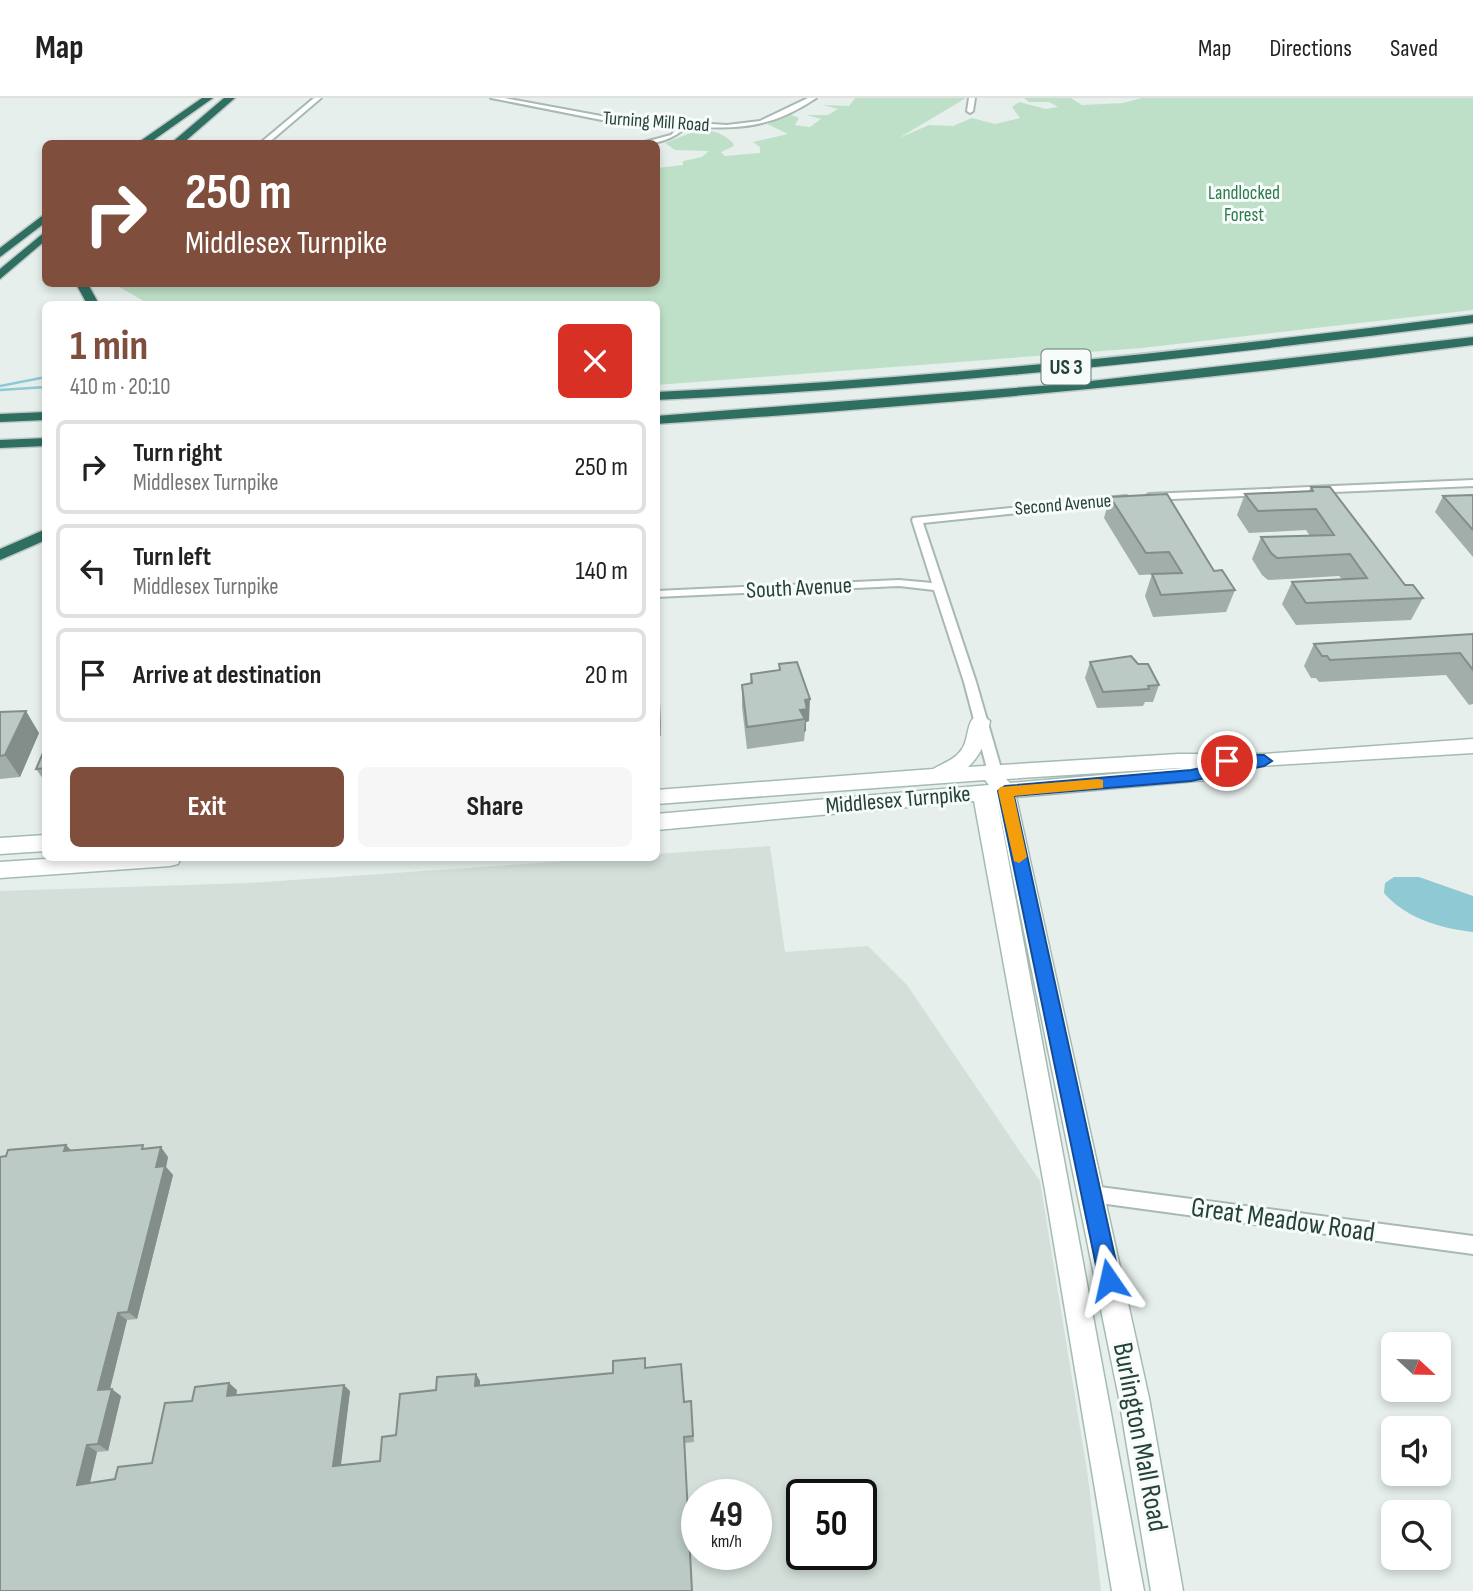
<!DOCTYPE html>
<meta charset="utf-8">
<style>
:root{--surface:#fff;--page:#f6f6f6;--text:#222;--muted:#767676;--line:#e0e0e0;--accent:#804e3d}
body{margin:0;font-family:"Sofia Sans Condensed",sans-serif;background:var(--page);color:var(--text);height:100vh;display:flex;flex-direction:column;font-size:26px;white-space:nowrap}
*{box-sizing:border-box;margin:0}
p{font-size:23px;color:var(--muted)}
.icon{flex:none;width:38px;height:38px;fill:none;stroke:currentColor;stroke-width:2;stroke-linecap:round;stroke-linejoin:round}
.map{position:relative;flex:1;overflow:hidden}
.side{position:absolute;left:42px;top:203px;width:618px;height:560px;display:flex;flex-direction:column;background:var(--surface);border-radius:10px;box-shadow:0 4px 10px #0003}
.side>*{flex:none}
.banner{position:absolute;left:42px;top:42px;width:618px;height:147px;border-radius:10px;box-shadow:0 4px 10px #0003;background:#804e3d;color:#fff;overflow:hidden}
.needle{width:46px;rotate:112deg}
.fabs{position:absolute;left:1381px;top:1234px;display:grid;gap:14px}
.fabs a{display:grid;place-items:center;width:70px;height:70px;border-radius:10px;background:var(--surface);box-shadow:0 4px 10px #0003;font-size:35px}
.speed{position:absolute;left:681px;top:1381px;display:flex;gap:14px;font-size:35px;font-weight:700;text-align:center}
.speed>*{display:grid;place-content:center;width:91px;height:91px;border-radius:50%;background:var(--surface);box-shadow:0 4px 10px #0003;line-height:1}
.speed small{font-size:18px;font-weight:400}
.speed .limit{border:4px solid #111;border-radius:10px;background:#fff;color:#111}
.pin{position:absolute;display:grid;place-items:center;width:60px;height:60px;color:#fff;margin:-30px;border:4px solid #fff;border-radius:50%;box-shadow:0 2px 7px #0007}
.me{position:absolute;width:77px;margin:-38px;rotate:349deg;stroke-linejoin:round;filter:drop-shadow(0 0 5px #0008)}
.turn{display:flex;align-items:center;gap:24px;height:147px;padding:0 28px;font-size:32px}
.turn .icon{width:91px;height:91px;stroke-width:2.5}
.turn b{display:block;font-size:49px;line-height:60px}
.round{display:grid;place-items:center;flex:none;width:74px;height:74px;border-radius:10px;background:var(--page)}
.overview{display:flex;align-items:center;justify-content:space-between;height:119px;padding:0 28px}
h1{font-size:42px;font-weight:700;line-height:52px;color:var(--accent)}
.action{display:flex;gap:14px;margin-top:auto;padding:14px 28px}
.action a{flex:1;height:80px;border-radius:10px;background:var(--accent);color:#fff;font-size:28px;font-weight:700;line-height:80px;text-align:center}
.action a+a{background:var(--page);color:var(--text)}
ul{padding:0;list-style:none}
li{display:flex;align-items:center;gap:21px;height:94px;margin:0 14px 10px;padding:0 14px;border:4px solid var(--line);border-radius:10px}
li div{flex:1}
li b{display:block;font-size:26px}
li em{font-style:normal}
header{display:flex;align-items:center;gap:42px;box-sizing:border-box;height:98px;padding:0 35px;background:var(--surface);border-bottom:2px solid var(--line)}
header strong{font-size:33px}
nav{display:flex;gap:38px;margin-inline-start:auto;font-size:24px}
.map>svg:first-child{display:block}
.built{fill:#d4dfda;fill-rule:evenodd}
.green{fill:#bfe0c8}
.water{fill:#8ec9d4}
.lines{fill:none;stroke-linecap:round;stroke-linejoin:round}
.stream{stroke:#8ec9d4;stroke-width:2.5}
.minor-casing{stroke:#a8b8b2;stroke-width:4}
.secondary-casing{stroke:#a4bbb3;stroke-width:3}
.motorway-casing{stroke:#c2cac8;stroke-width:3}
.minor{fill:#fff;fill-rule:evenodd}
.secondary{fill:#fff;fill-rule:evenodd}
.motorway{fill:#2f6f62;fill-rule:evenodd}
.wall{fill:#a1aea9}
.shaded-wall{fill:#838d89}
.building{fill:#bbcac4;stroke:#838d89;stroke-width:2}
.route{fill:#1a73e8;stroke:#114b97;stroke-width:2}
.slow{fill:#f59e0b}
.labels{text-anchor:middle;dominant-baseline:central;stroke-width:6;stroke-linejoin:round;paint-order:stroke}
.far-street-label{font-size:19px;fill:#24423a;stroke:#f7fbf9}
.far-park-label{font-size:19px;fill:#2d7a4b;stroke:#f7fbf9}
.shield{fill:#f7fbf9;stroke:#637a73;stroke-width:2}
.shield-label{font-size:21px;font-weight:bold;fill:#24423a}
.street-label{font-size:23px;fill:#24423a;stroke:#f7fbf9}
.near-street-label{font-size:28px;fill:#24423a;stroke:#f7fbf9}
</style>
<header>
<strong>Map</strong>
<nav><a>Map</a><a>Directions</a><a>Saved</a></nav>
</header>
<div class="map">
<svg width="1473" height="1493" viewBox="0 0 1473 1493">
<rect width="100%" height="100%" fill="#e6efeb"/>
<!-- built -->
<path class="built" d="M 770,748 L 785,854 L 868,848 L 907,887 L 1040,1083 L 1088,1379 L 1101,1493 L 0,1493 L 0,793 L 249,785 L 611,760 L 656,760 L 656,756 ZM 696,1396 L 756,1396 L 756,1456 L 696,1456 ZM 802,1396 L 861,1396 L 861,1456 L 802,1456 Z"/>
<!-- green -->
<path class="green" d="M 855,0 L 966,0 L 899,40 L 929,27 L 953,28 L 972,20 L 995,26 L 1020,20 L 1012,9 L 1019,4 L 1046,11 L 1058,9 L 1049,4 L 1029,4 L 1024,0 L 1071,0 L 1082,7 L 1123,5 L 1142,0 L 1473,0 L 1473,212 L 1142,250 L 656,287 L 656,206 L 149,206 L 114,186 L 656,186 L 656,70 L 683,67 L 683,63 L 702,59 L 709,53 L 675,52 L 665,45 C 692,35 709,23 733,45 L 734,48 L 721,54 L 725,58 L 760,55 L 760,49 L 753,44 L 788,36 L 767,26 L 789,16 L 799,20 L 795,27 L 810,29 L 821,21 L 806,17 L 828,17 L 838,11 L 823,7 L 849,8 Z"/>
<!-- water -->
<path class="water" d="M 1394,779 L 1419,779 L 1473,798 L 1473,834 C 1440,830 1407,821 1384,795 L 1385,785 Z"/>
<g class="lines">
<!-- stream -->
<path class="stream" d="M 0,288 L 46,279
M 0,292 L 46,289"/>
<defs>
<path id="minor" d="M 314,0 L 321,0 L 267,46 L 259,46 Z
M 491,0 L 504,0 L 612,20 L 727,27 L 760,23 L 808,0 L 816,0 C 772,30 738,32 687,28 C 673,42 657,46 637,46 L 671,37 L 680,28 L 612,24 Z
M 969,0 L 975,0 L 973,13 L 970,15 L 967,13 Z
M 1473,382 L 1473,388 L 1149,402 L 1144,399 L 1149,396 Z
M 1126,398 L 1131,401 L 1130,403 L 923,425 L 976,584 L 1000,667 L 995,678 L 990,680 L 983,675 L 986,667 L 964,584 L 934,492 L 899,488 L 656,499 L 656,493 L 899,482 L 932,485 L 912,422 L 913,420 Z
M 1092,1088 L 1473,1138 L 1473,1156 L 1092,1104 L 1086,1102 L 1083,1096 L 1086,1090 Z"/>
<path id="secondary" d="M 980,616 L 990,623 C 987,641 982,656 968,669 L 1178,656 L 1264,656 L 1473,641 L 1473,655 L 1226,670 L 1228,674 L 1225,679 L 1218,681 L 1016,699 L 1149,1300 L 1183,1493 L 1151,1493 L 1119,1300 L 997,701 L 1144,1493 L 1112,1493 L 1045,1092 L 974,703 L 656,732 L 656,716 L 989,687 L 985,682 L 656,706 L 656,692 L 933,671 C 943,665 955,662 962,651 C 970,640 965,621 980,616 ZM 1178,670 L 1183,670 L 1010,685 L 1006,681 Z
M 46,737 L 46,753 L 0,756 L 0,740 Z
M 61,760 L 181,760 L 178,766 L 170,768 L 0,780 L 0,764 Z"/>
<path id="motorway" d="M 202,0 L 213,0 L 148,46 L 136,46 Z
M 224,0 L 235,0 L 182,46 L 170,46 Z
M 46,115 L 46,124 L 0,159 L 0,150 Z
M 46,133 L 46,142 L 0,181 L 0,171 Z
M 76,186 L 88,186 L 99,206 L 87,206 Z
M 1473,217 L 1473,225 C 1201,260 930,289 656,302 L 656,294 C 930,281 1201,252 1473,217 Z
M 1473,239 L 1473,247 C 1202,283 929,308 656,326 L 656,318 L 1065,286 Z
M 46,314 L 46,322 L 0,324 L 0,316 Z
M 46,340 L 46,348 L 0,350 L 0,342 Z
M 46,431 L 46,442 L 0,462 L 0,451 Z"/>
</defs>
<!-- minor casing -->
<use href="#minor" class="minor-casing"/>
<!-- secondary casing -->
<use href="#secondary" class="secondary-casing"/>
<!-- motorway casing -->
<use href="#motorway" class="motorway-casing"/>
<!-- minor -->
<use href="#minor" class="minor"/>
<!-- secondary -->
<use href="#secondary" class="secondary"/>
<!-- motorway -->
<use href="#motorway" class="motorway"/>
</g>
<!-- wall -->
<path class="wall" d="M 1311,389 L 1405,487 L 1423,500 L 1411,522 L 1296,527 L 1282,506 L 1292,484 L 1342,481 L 1339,478 L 1268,482 L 1262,477 L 1252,461 L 1261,439 L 1310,438 L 1306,432 L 1249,435 L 1237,417 L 1245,396 L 1309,393 Z
M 1473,397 L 1473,459 L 1435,414 L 1443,398 Z
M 1110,399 L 1214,473 L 1235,492 L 1226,514 L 1153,519 L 1145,498 L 1152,476 L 1162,476 L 1139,477 L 1104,420 Z
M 656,513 L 658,535 L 661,638 L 656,638 Z
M 1473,536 L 1473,606 L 1469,607 L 1446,577 L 1319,584 L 1316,580 L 1311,580 L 1304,568 L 1314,546 Z
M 1090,564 L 1159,587 L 1153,604 L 1145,604 L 1143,608 L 1097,610 L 1085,580 Z
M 779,566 L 809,623 L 806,624 L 804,643 L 747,651 L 742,609 L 742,587 L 750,585 L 751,576 L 779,573 Z
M 0,614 L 39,635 L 20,679 L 0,681 Z
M 46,648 L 46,685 L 36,671 Z
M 146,1051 L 168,1059 L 166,1069 L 173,1077 L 137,1221 L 127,1222 L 110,1291 L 121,1298 L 108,1353 L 97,1354 L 90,1385 L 115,1381 L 152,1365 L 192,1303 L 237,1292 L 236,1297 L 350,1293 L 341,1367 L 380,1363 L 396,1337 L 436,1292 L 476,1276 L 480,1283 L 480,1288 L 613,1275 L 646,1270 L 684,1304 L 691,1303 L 694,1344 L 685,1345 L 0,1493 L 6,1058 L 72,1053 Z"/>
<!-- shaded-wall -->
<path class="shaded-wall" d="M 657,513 L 658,535 L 661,638 L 659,616 Z
M 810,601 L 809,623 L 806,624 L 806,633 L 804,634 L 805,621 L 800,612 L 805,602 Z
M 26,613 L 39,635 L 20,679 L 5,657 Z
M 66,1047 L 75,1056 L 64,1053 Z
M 161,1049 L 168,1059 L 166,1069 L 173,1077 L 137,1221 L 128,1214 L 156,1069 Z
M 118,1215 L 127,1222 L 108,1299 L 98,1292 Z
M 476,1276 L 480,1283 L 479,1295 L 475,1288 Z
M 229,1285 L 237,1292 L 235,1305 L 227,1298 Z
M 344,1287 L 350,1293 L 340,1374 L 333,1368 Z
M 112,1291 L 121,1298 L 108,1353 L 98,1346 Z
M 87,1347 L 97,1354 L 88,1393 L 77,1387 Z"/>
<!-- building -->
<path class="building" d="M 1311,389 L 1330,389 L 1405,487 L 1413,487 L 1423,500 L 1306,505 L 1292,484 L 1367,480 L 1350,456 L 1277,460 L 1271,455 L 1261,439 L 1334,437 L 1316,411 L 1258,413 L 1245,396 L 1313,393 Z
M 1167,396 L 1214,473 L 1222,472 L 1235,492 L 1161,497 L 1152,476 L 1182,475 L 1169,454 L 1146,455 L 1110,399 Z
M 1473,397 L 1473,432 L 1443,398 Z
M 656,513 L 659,616 L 656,616 Z
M 1473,536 L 1473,572 L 1460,555 L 1330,562 L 1327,558 L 1322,558 L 1314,546 Z
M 1131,558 L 1138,566 L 1148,566 L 1159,587 L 1148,588 L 1149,591 L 1103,594 L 1090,564 Z
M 797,564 L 810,601 L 805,602 L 807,611 L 800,612 L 805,621 L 747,629 L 742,587 L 752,585 L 751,576 L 780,572 L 779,566 Z
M 26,613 L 5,657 L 0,658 L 0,614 Z
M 46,648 L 46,670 L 36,671 Z
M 66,1047 L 64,1053 L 143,1047 L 142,1051 L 161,1049 L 156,1069 L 165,1068 L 128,1214 L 118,1215 L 98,1292 L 112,1291 L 98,1346 L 87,1347 L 77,1387 L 115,1381 L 118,1369 L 152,1365 L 165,1305 L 192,1303 L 195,1289 L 229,1285 L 227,1298 L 344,1287 L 333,1368 L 380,1363 L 382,1339 L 396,1337 L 400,1296 L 436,1292 L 437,1279 L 476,1276 L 475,1288 L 613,1275 L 613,1263 L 645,1260 L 645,1270 L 681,1266 L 684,1304 L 691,1303 L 693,1338 L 684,1339 L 692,1493 L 0,1493 L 0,1059 L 6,1058 L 8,1052 Z"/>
<!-- route -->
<path class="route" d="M 1227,657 L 1264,657 L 1272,663 L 1264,668 L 1191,683 L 1014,698 L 1120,1182 L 1117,1190 L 1109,1193 L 1102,1190 L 1099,1182 L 998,693 L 1005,688 L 1191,672 L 1221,666 L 1221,659 Z"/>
<!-- slow -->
<path class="slow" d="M 1098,681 L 1103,682 L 1103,690 L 1014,698 L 1027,759 L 1019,765 L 1014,763 L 998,693 L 1000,689 Z"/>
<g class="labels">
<!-- far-street labels -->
<g class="far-street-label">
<text transform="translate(656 24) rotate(4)">Turning Mill Road</text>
<text transform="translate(1063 407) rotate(-5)">Second Avenue</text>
</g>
<!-- far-park labels -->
<g class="far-park-label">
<text x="1244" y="95">Landlocked<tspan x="1244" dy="22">Forest</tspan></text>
</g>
<!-- shield labels -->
<rect class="shield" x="1041.5" y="251.5" width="49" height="35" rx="5"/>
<g class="shield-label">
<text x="1066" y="269">US 3</text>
</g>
<!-- street labels -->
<g class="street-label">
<text transform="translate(799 490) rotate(-3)">South Avenue</text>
<text transform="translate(898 702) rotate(-5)">Middlesex Turnpike</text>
</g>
<!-- near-street labels -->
<g class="near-street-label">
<text transform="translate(1283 1122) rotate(8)">Great Meadow Road</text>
<text transform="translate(1140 1339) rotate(79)">Burlington Mall Road</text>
</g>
</g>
</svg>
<div class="fabs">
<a><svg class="needle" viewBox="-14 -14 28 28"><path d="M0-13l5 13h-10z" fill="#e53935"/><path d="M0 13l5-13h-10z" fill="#767676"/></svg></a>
<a><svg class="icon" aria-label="sound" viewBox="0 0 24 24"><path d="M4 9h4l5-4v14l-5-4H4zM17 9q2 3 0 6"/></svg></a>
<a><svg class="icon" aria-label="search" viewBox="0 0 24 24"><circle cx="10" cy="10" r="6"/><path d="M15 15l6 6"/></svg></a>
</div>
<div class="speed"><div>49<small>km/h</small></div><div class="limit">50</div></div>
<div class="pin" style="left:1227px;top:663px;background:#d93025"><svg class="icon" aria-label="arrive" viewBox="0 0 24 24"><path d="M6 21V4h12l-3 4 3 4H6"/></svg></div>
<svg class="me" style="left:1109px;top:1182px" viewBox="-20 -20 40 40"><path d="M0-17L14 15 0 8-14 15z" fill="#1a73e8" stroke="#fff" stroke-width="4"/></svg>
<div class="banner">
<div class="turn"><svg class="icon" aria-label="right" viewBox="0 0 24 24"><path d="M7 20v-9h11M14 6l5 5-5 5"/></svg><div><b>250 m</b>Middlesex Turnpike</div></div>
</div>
<section class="side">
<div class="overview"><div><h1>1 min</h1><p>410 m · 20:10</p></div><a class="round" style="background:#d93025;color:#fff"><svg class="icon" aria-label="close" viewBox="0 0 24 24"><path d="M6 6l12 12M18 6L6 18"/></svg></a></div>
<ul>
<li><svg class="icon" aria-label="right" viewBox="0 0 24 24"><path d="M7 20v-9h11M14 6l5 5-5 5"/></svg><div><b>Turn right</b><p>Middlesex Turnpike</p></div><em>250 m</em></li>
<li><svg class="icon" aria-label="left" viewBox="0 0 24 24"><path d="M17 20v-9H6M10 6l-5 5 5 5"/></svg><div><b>Turn left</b><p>Middlesex Turnpike</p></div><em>140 m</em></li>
<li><svg class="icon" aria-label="arrive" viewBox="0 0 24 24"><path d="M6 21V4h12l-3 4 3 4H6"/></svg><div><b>Arrive at destination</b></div><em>20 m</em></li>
</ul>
<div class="action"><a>Exit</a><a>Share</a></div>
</section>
</div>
